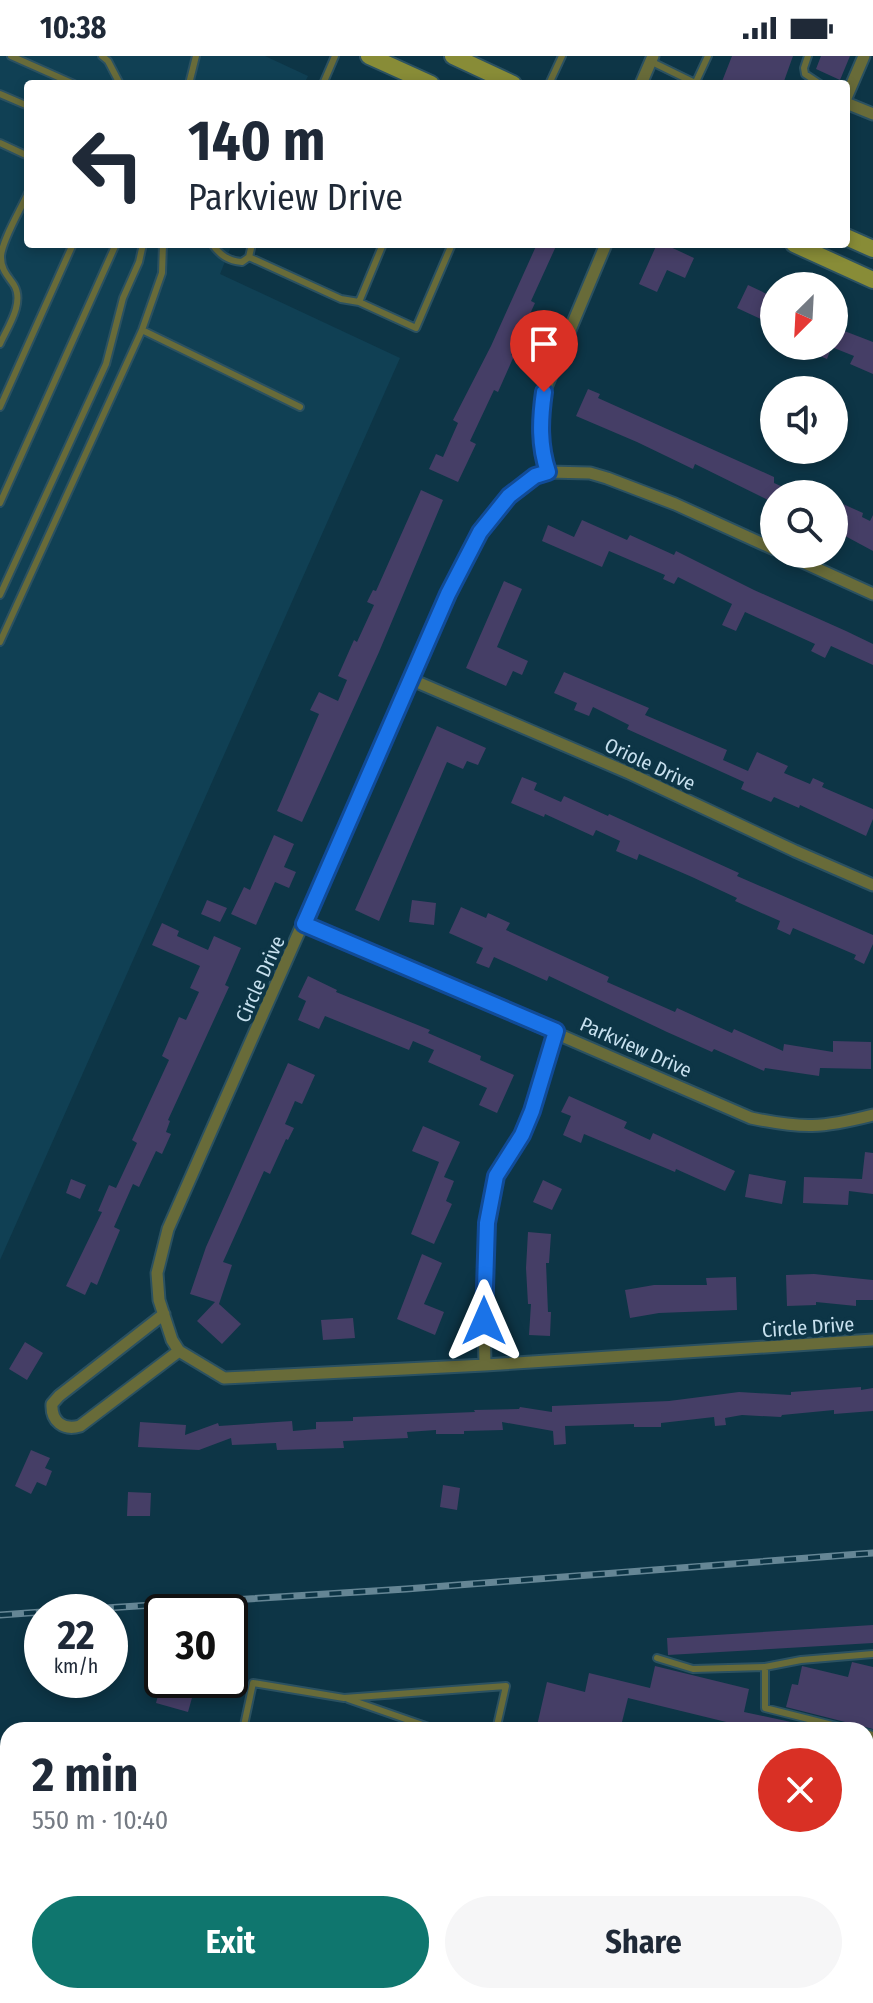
<!DOCTYPE html>
<meta charset="utf-8">
<style>
:root{--surface:#fff;--page:#f6f6f7;--text:#1f2937;--muted:#747a83;--accent:#0f766e}
body{margin:0;font-family:"Fira Sans Condensed",sans-serif;background:var(--page);color:var(--text);height:100vh;display:flex;flex-direction:column;font-size:30px;white-space:nowrap}
*{box-sizing:border-box;margin:0}
p{font-size:26px;color:var(--muted)}
.icon{flex:none;width:44px;height:44px;fill:none;stroke:currentColor;stroke-width:2;stroke-linecap:round;stroke-linejoin:round}
.map{position:relative;flex:1;overflow:hidden}
.drawer{position:absolute;left:0px;top:1666px;width:874px;height:282px;display:flex;flex-direction:column;background:var(--surface);border-radius:24px 24px 0 0;box-shadow:0 4px 12px #0003}
.drawer>*{flex:none}
.hud{position:absolute;left:24px;top:24px;width:826px;height:168px;border-radius:8px;box-shadow:0 4px 12px #0003;background:#fff;color:var(--text);overflow:hidden}
.needle{width:52px;rotate:204deg}
.buttons{position:absolute;left:760px;top:216px;display:grid;gap:16px}
.buttons a{display:grid;place-items:center;width:88px;height:88px;border-radius:50%;background:var(--surface);box-shadow:0 4px 12px #0003;font-size:40px}
.speed{position:absolute;left:24px;top:1538px;display:flex;gap:16px;font-size:40px;font-weight:700;text-align:center}
.speed>*{display:grid;place-content:center;width:104px;height:104px;border-radius:50%;background:var(--surface);box-shadow:0 4px 12px #0003;line-height:1}
.speed small{font-size:20px;font-weight:400}
.speed .limit{border:4px solid #111;border-radius:12px;background:#fff;color:#111}
.pin{position:absolute;display:grid;place-items:center;width:68px;height:68px;color:#fff;margin:-82px -34px;border-radius:50% 50% 50% 0;rotate:-45deg;box-shadow:0 0 8px #0007}
.pin .icon{rotate:45deg}
.me{position:absolute;width:88px;margin:-44px;rotate:0deg;stroke-linejoin:round;filter:drop-shadow(0 0 6px #0008)}
.turn{display:flex;align-items:center;gap:28px;height:168px;padding:0 32px;font-size:36px}
.turn .icon{width:104px;height:104px;stroke-width:2.5}
.turn b{display:block;font-size:56px;line-height:68px}
.round{display:grid;place-items:center;flex:none;width:84px;height:84px;border-radius:42px;background:var(--page)}
.summary{display:flex;align-items:center;justify-content:space-between;height:136px;padding:0 32px}
h1{font-size:48px;font-weight:700;line-height:60px}
.button{display:flex;gap:16px;margin-top:auto;padding:16px 32px}
.button a{flex:1;height:92px;border-radius:48px;background:var(--accent);color:#fff;font-size:32px;font-weight:700;line-height:92px;text-align:center}
.button a+a{background:var(--page);color:var(--text)}
.status{display:flex;justify-content:space-between;align-items:center;height:56px;padding:0 40px;background:var(--surface);direction:ltr}
.status svg{height:22px;fill:currentColor}
.map>svg:first-child{display:block}
.built{fill:#104054}
.building{fill:#453e66}
.lines{fill:none;stroke-linecap:round;stroke-linejoin:round}
.lane-casing{stroke:#2b5161;stroke-width:10}
.street-casing{stroke:#2b5161;stroke-width:15}
.secondary-casing{stroke:#2b5161;stroke-width:20}
.primary-casing{stroke:#2b5161;stroke-width:22}
.lane{stroke:#686b39;stroke-width:6}
.street{stroke:#686b39;stroke-width:11}
.secondary{stroke:#888c37;stroke-width:16}
.primary{stroke:#a0a431;stroke-width:18}
.rail-casing{stroke:#658695;stroke-width:7}
.rail{stroke:#0d3546;stroke-width:4;stroke-dasharray:12;stroke-linecap:butt}
.route-casing{stroke:#114b97;stroke-width:20}
.route{stroke:#1a73e8;stroke-width:14}
.labels{text-anchor:middle;dominant-baseline:central;stroke-width:8;stroke-linejoin:round;paint-order:stroke}
.street-label{font-size:20px;fill:#c8e1ef;stroke:#0d3546}
</style>
<div class="status"><b>10:38</b><svg viewBox="0 0 49 12"><path d="M0 12V9h3v3zM5 12V6h3v6zM10 12V3h3v9zM15 12V0h3v12zM26 1h20v11H26zM47 4h2v5h-2z"/></svg></div>
<div class="map">
<svg width="873" height="1947" viewBox="0 0 873 1947">
<rect width="100%" height="100%" fill="#0d3546"/>
<!-- built -->
<path class="built" d="M 0,0 L 265,0 L 308,20 L 304,28 L 28,28 L 28,188 L 232,188 L 220,218 L 400,302 L 0,1204 Z
M 873,1828 L 873,1907 L 866,1905 L 866,1851 Z"/>
<!-- building -->
<path class="building" d="M 732,0 L 793,0 L 783,28 L 721,28 Z
M 821,0 L 850,0 L 840,24 L 816,13 Z
M 537,188 L 557,188 L 531,245 L 535,247 L 511,299 L 514,300 L 498,336 L 494,334 L 470,385 L 476,388 L 458,426 L 429,413 L 436,398 L 443,401 L 458,367 L 453,364 L 491,290 Z
M 657,188 L 664,188 L 694,202 L 685,222 L 667,214 L 657,236 L 639,228 Z
M 748,229 L 769,239 L 765,246 L 774,250 L 774,269 L 737,252 Z
M 834,271 L 873,286 L 873,318 L 850,308 L 854,300 L 834,292 Z
M 821,290 L 832,290 L 827,303 L 817,299 Z
M 588,333 L 600,338 L 598,342 L 774,421 L 774,427 L 799,438 L 774,438 L 774,447 L 695,408 L 693,413 L 637,386 L 576,360 Z
M 421,434 L 443,444 L 379,596 L 302,766 L 277,755 L 319,658 L 310,654 L 319,636 L 338,645 L 347,624 L 338,620 L 354,584 L 357,586 L 374,549 L 367,546 L 373,534 L 376,535 Z
M 834,444 L 863,457 L 862,461 L 870,465 L 873,459 L 873,495 L 834,474 Z
M 582,464 L 627,484 L 630,479 L 674,499 L 676,495 L 754,534 L 846,575 L 873,588 L 873,609 L 831,590 L 825,602 L 811,595 L 815,588 L 745,556 L 736,575 L 722,569 L 732,548 L 678,521 L 674,528 L 663,523 L 665,519 L 609,495 L 602,511 L 542,485 L 548,469 L 574,481 Z
M 504,525 L 522,533 L 497,591 L 528,605 L 522,619 L 513,615 L 506,630 L 466,612 Z
M 564,616 L 649,652 L 645,659 L 727,694 L 723,704 L 748,715 L 757,696 L 788,710 L 784,717 L 810,728 L 813,722 L 824,727 L 822,731 L 873,753 L 873,763 L 866,780 L 800,749 L 799,752 L 774,741 L 771,746 L 741,733 L 744,726 L 627,673 L 629,669 L 593,651 L 589,660 L 574,654 L 577,647 L 554,637 Z
M 437,670 L 486,692 L 478,709 L 467,705 L 463,713 L 447,706 L 379,865 L 355,854 Z
M 522,721 L 537,727 L 534,734 L 561,746 L 564,740 L 608,760 L 609,758 L 739,817 L 737,820 L 873,879 L 873,888 L 864,908 L 854,903 L 856,899 L 793,872 L 790,879 L 777,873 L 780,865 L 735,845 L 737,842 L 692,821 L 639,798 L 637,804 L 616,795 L 620,785 L 596,774 L 593,780 L 545,758 L 544,761 L 511,747 Z
M 274,779 L 294,788 L 284,811 L 296,816 L 289,832 L 275,826 L 256,869 L 231,858 L 244,831 L 250,834 Z
M 207,844 L 227,852 L 220,866 L 201,858 Z
M 412,844 L 436,847 L 434,869 L 409,866 Z
M 461,851 L 486,862 L 488,857 L 510,867 L 506,874 L 609,921 L 607,926 L 675,956 L 677,952 L 732,977 L 734,973 L 783,995 L 784,988 L 833,996 L 833,985 L 871,986 L 871,1013 L 820,1012 L 819,1020 L 765,1012 L 764,1015 L 714,993 L 712,996 L 667,976 L 549,920 L 547,925 L 494,901 L 489,912 L 476,907 L 483,892 L 449,877 Z
M 162,867 L 179,875 L 177,880 L 208,894 L 214,880 L 241,892 L 225,929 L 229,931 L 168,1064 L 170,1065 L 166,1076 L 171,1078 L 162,1098 L 156,1095 L 139,1131 L 133,1128 L 114,1171 L 120,1174 L 104,1212 L 97,1229 L 91,1226 L 85,1239 L 66,1230 L 102,1156 L 98,1155 L 109,1129 L 116,1132 L 137,1087 L 132,1084 L 169,1004 L 162,1000 L 179,961 L 186,964 L 199,936 L 190,932 L 200,910 L 152,889 Z
M 308,920 L 337,934 L 336,936 L 430,974 L 428,977 L 481,1000 L 480,1004 L 514,1019 L 497,1057 L 479,1049 L 487,1032 L 428,1006 L 434,994 L 413,985 L 409,994 L 325,960 L 319,973 L 298,964 L 306,945 L 298,941 Z
M 288,1007 L 315,1019 L 302,1048 L 295,1045 L 285,1068 L 294,1072 L 288,1084 L 286,1083 L 270,1118 L 264,1115 L 223,1206 L 232,1209 L 219,1248 L 241,1268 L 222,1288 L 197,1265 L 215,1246 L 190,1238 L 206,1191 Z
M 569,1040 L 627,1066 L 624,1072 L 650,1084 L 653,1077 L 735,1115 L 725,1135 L 676,1113 L 675,1116 L 584,1078 L 581,1087 L 563,1079 L 571,1060 L 561,1056 Z
M 423,1070 L 460,1086 L 444,1121 L 454,1125 L 446,1145 L 452,1148 L 434,1188 L 411,1178 L 439,1106 L 412,1095 Z
M 865,1096 L 873,1097 L 873,1138 L 849,1135 L 848,1149 L 803,1147 L 804,1121 L 862,1123 Z
M 749,1118 L 786,1125 L 782,1148 L 745,1141 Z
M 71,1123 L 86,1129 L 80,1143 L 66,1137 Z
M 543,1124 L 562,1133 L 552,1154 L 533,1146 Z
M 528,1176 L 551,1178 L 549,1207 L 546,1207 L 548,1256 L 551,1256 L 550,1280 L 529,1279 L 531,1248 L 528,1248 L 526,1212 Z
M 422,1198 L 442,1207 L 424,1248 L 444,1256 L 435,1279 L 397,1263 Z
M 814,1218 L 873,1224 L 873,1244 L 856,1244 L 856,1250 L 816,1246 L 816,1249 L 787,1250 L 786,1219 Z
M 736,1221 L 737,1254 L 659,1257 L 630,1262 L 625,1234 L 654,1229 L 707,1229 L 706,1222 Z
M 353,1262 L 355,1282 L 323,1284 L 321,1264 Z
M 25,1286 L 43,1297 L 27,1324 L 9,1313 Z
M 861,1331 L 861,1334 L 873,1332 L 873,1355 L 834,1358 L 834,1354 L 782,1359 L 781,1361 L 742,1359 L 725,1362 L 726,1369 L 715,1370 L 714,1361 L 661,1367 L 661,1371 L 634,1371 L 634,1368 L 565,1370 L 566,1388 L 554,1389 L 553,1375 L 502,1366 L 503,1374 L 464,1375 L 464,1378 L 436,1378 L 436,1374 L 407,1376 L 408,1382 L 343,1385 L 344,1392 L 277,1394 L 276,1387 L 232,1389 L 231,1382 L 199,1394 L 138,1391 L 140,1366 L 186,1369 L 185,1379 L 218,1367 L 219,1370 L 292,1365 L 293,1375 L 316,1373 L 316,1366 L 353,1365 L 353,1361 L 475,1356 L 474,1354 L 519,1353 L 520,1351 L 552,1356 L 552,1350 L 669,1345 L 739,1336 L 791,1339 L 791,1336 Z
M 31,1394 L 50,1402 L 45,1412 L 52,1415 L 46,1430 L 37,1426 L 31,1438 L 15,1430 Z
M 443,1429 L 460,1432 L 457,1454 L 440,1451 Z
M 128,1436 L 151,1437 L 150,1460 L 127,1460 Z
M 873,1569 L 873,1587 L 668,1599 L 667,1582 Z
M 150,1590 L 162,1593 L 162,1609 L 146,1605 Z
M 852,1606 L 873,1611 L 873,1673 L 861,1670 L 861,1674 L 858,1674 L 853,1668 L 786,1651 L 792,1628 L 798,1629 L 802,1610 L 848,1621 Z
M 655,1610 L 749,1633 L 744,1656 L 828,1674 L 759,1674 L 628,1642 L 620,1674 L 536,1674 L 547,1626 L 585,1636 L 589,1617 L 650,1632 Z
M 162,1624 L 197,1624 L 188,1656 L 156,1647 Z"/>
<g class="lines">
<defs>
<path id="lane" d="M 11,0 L 74,28
M 102,0 L 108,5 L 120,28
M 808,0 L 804,12 L 805,18 L 820,28
M 652,6 L 695,27
M 189,28 L 196,0
M 323,28 L 335,0
M 549,28 L 562,0
M 695,28 L 708,0
M 0,38 L 28,50
M 0,87 L 28,100
M 212,188 C 220,199 228,205 242,206 L 249,201
M 252,188 L 249,201 L 341,243 L 359,246
M 383,188 L 359,246 L 416,272 L 452,188
M 142,274 L 300,351
M 0,288 C 7,272 25,247 14,229 C 8,220 1,214 1,201 C 1,186 21,153 28,137
M 0,351 L 73,188
M 0,447 L 116,188
M 0,539 L 106,308 L 123,242 L 139,206 L 143,188
M 0,586 L 142,274 L 162,217 L 163,188
M 657,1602 L 693,1613 L 765,1611 L 765,1652 L 852,1674
M 765,1611 L 801,1604 L 873,1598
M 348,1643 L 437,1674
M 243,1674 L 253,1627 L 344,1642 L 506,1630 L 496,1674
M 866,1677 L 873,1679
M 866,1743 L 873,1713
M 0,1788 L 8,1790
M 0,1831 L 8,1833
M 0,1872 L 8,1874
M 183,1940 L 211,1947
M 439,1940 L 468,1947
M 628,1940 L 657,1947
M 135,1947 L 137,1940
M 240,1947 L 242,1940
M 369,1947 L 371,1940
M 524,1947 L 525,1940
M 817,1947 L 819,1940"/>
<path id="street" d="M 641,28 L 653,0
M 846,42 L 864,0
M 846,47 L 873,58
M 606,188 L 544,336 C 540,364 539,389 548,416 C 495,434 471,492 448,538 L 168,1173 L 157,1217 L 159,1244 L 172,1284 L 179,1295 L 224,1322 L 485,1309 L 873,1284
M 548,416 L 590,417 L 607,422 L 675,448 L 774,493
M 785,498 L 873,538
M 410,623 L 629,717 L 795,795 L 873,829
M 304,868 L 751,1062 C 803,1073 822,1072 873,1059
M 164,1258 L 59,1340 L 52,1348 C 51,1365 63,1375 80,1370 L 179,1295
M 485,1309 C 484,1248 480,1184 496,1124 C 500,1106 515,1092 523,1075 C 538,1044 547,1009 556,975
M 567,1947 L 569,1940"/>
<path id="secondary" d="M 369,0 L 431,28
M 453,0 L 513,28
M 846,181 L 873,193
M 794,188 L 873,224"/>
<path id="primary" d="M 0,1723 L 8,1725
M 866,1935 L 873,1937"/>
</defs>
<!-- lane casing -->
<use href="#lane" class="lane-casing"/>
<!-- street casing -->
<use href="#street" class="street-casing"/>
<!-- secondary casing -->
<use href="#secondary" class="secondary-casing"/>
<!-- primary casing -->
<use href="#primary" class="primary-casing"/>
<!-- lane -->
<use href="#lane" class="lane"/>
<!-- street -->
<use href="#street" class="street"/>
<!-- secondary -->
<use href="#secondary" class="secondary"/>
<!-- primary -->
<use href="#primary" class="primary"/>
<defs>
<path id="rail" d="M 42,1556 L 406,1533 L 873,1497
M 0,1559 L 42,1556"/>
</defs>
<!-- rail casing -->
<use href="#rail" class="rail-casing"/>
<!-- rail -->
<use href="#rail" class="rail"/>
</g>
<g class="lines">
<defs>
<path id="route" d="M 484,1265 L 487,1167 L 496,1120 L 522,1079 L 532,1055 L 556,975 L 304,868 L 448,538 L 480,476 L 509,440 L 535,420 L 548,416 C 539,389 540,364 544,336"/>
</defs>
<!-- route casing -->
<use href="#route" class="route-casing"/>
<!-- route -->
<use href="#route" class="route"/>
</g>
<g class="labels">
<!-- street labels -->
<g class="street-label">
<text transform="translate(650 708) rotate(25)">Oriole Drive</text>
<text transform="translate(260 923) rotate(-66)">Circle Drive</text>
<text transform="translate(636 991) rotate(24)">Parkview Drive</text>
<text transform="translate(808 1271) rotate(-4)">Circle Drive</text>
</g>
</g>
</svg>
<div class="buttons">
<a><svg class="needle" viewBox="-14 -14 28 28"><path d="M0-13l5 13h-10z" fill="#e53935"/><path d="M0 13l5-13h-10z" fill="#747a83"/></svg></a>
<a><svg class="icon" aria-label="sound" viewBox="0 0 24 24"><path d="M4 9h4l5-4v14l-5-4H4zM17 9q2 3 0 6"/></svg></a>
<a><svg class="icon" aria-label="search" viewBox="0 0 24 24"><circle cx="10" cy="10" r="6"/><path d="M15 15l6 6"/></svg></a>
</div>
<div class="speed"><div>22<small>km/h</small></div><div class="limit">30</div></div>
<div class="pin" style="left:544px;top:336px;background:#d93025"><svg class="icon" aria-label="arrive" viewBox="0 0 24 24"><path d="M6 21V4h12l-3 4 3 4H6"/></svg></div>
<svg class="me" style="left:484px;top:1265px" viewBox="-20 -20 40 40"><path d="M0-17L14 15 0 8-14 15z" fill="#1a73e8" stroke="#fff" stroke-width="4"/></svg>
<div class="hud">
<div class="turn"><svg class="icon" aria-label="left" viewBox="0 0 24 24"><path d="M17 20v-9H6M10 6l-5 5 5 5"/></svg><div><b>140 m</b>Parkview Drive</div></div>
</div>
<section class="drawer">
<div class="summary"><div><h1>2 min</h1><p>550 m · 10:40</p></div><a class="round" style="background:#d93025;color:#fff"><svg class="icon" aria-label="close" viewBox="0 0 24 24"><path d="M6 6l12 12M18 6L6 18"/></svg></a></div>
<div class="button"><a>Exit</a><a>Share</a></div>
</section>
</div>
